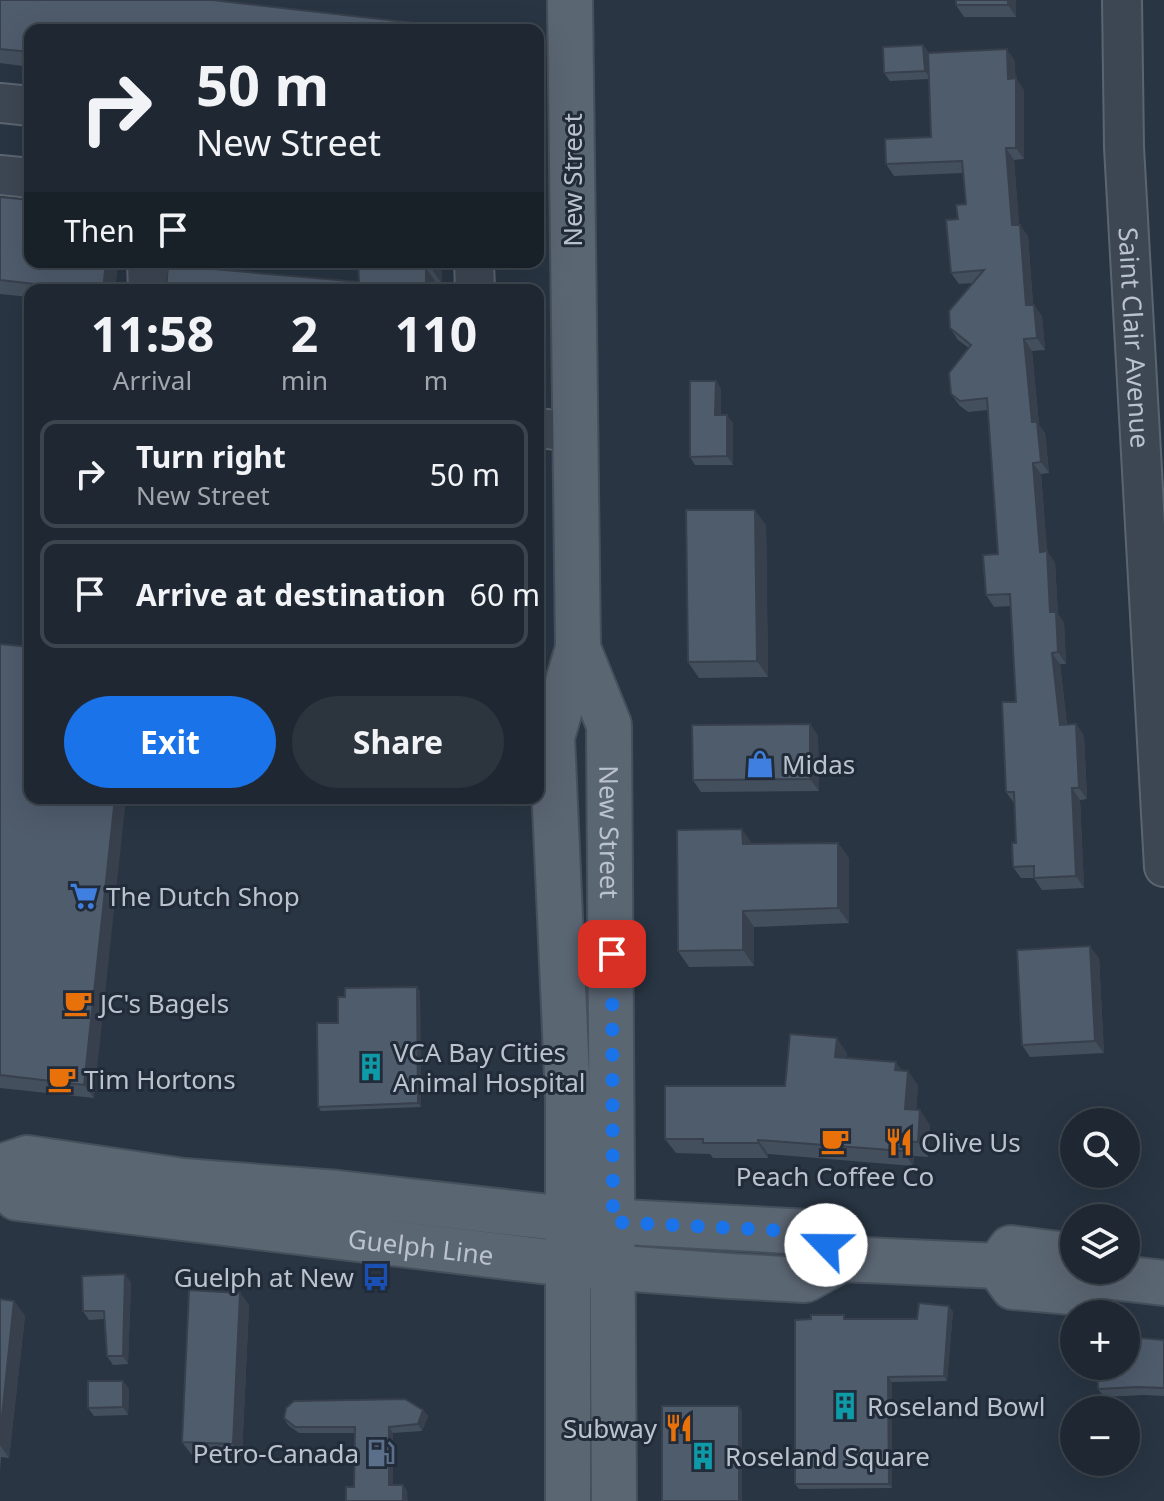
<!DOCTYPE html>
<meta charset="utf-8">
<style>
:root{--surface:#1f2832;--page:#2c343e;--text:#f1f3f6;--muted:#a1a6ac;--line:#3c444d;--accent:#1a73e8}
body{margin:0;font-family:"Noto Sans",sans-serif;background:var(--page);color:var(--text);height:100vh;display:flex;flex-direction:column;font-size:30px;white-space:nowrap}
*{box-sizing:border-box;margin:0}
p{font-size:26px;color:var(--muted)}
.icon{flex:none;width:44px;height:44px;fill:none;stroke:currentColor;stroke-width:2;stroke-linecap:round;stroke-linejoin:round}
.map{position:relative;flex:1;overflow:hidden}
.side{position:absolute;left:24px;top:284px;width:520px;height:520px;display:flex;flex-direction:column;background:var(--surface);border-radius:16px;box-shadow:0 8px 32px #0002,0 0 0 2px var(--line)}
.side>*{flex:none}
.guide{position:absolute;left:24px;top:24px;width:520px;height:244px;border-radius:16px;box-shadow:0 8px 32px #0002,0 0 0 2px var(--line);background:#1f2832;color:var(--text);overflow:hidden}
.controls{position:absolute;left:1060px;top:1108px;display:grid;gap:16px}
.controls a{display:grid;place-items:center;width:80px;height:80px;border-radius:50%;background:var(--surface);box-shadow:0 8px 32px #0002,0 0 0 2px var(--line);font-size:40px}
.pin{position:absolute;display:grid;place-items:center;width:68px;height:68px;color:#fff;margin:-34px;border-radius:16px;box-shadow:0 4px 12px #0006}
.me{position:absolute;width:88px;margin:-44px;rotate:293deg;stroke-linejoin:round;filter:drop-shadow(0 0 6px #0008)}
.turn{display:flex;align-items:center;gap:28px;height:168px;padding:0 40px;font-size:36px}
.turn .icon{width:104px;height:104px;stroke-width:2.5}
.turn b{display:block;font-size:56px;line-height:68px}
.then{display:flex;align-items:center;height:76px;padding:0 40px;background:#0003;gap:16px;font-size:30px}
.eta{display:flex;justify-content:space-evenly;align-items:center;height:136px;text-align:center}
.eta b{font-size:48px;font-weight:700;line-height:56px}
.primary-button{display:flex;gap:16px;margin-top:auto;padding:16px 40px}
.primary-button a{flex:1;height:92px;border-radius:48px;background:var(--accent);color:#fff;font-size:32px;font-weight:700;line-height:92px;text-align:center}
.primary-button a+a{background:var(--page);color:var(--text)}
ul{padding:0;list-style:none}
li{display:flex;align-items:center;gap:24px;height:108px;margin:0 16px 12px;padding:0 24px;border:4px solid var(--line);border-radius:16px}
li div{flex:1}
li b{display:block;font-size:30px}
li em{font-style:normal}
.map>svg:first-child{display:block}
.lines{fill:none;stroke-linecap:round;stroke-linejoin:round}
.minor-casing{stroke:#5b6570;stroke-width:42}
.major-casing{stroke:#46505c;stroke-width:48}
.minor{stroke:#3d4753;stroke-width:38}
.major{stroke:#5b6673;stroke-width:44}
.wall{fill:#444f5d}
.shaded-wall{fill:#37404c}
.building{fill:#4f5c6c;stroke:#37404c;stroke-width:2}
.route{stroke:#1a73e8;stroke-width:14;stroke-dasharray:0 25.2}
.labels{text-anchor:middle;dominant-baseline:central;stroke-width:6;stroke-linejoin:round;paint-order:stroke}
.street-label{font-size:26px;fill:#bac2cd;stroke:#212b39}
.poi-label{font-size:26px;fill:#bac2cd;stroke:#212b39;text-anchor:start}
</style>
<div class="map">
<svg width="1164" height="1501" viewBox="0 0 1164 1501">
<rect width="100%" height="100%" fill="#293543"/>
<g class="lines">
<defs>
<g id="minor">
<path id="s1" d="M 1122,0 L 1124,147 L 1164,867"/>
<path d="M 0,103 L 30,106"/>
<path d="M 0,175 L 30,178"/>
<path d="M 147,262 L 148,290"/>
<path d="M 474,262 L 475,290"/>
<path d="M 538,428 L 574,432"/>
</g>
<g id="major">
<path id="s2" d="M 578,648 L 609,725 L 614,1501"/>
<path d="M 0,1167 L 27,1158 L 183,1181 L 338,1193 L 567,1219 L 810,1232 L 842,1259"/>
<path id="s3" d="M 0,1182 L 17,1198 L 566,1264 L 730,1276 L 805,1280 L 842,1259 L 998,1266"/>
<path d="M 998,1266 L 1013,1287 L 1071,1292 L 1094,1275"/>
<path d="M 998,1266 L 1011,1248 L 1074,1256"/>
<path d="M 1089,1270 L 1094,1275 L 1164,1283"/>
<path d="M 568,1501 L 568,1099 L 552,737 L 578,648 L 570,0"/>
</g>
</defs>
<!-- minor casing -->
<use href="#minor" class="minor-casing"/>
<!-- major casing -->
<use href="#major" class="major-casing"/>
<!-- minor -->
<use href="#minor" class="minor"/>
<!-- major -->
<use href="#major" class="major"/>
</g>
<!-- wall -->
<path class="wall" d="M 0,0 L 450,27 L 452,30 L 30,30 L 30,67 L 0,63 Z
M 1016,0 L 1016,17 L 964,17 L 956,5 Z
M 923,45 L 929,53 L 1015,61 L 1015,78 L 1024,90 L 1024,159 L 1014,160 L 1019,225 L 1028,236 L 1033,305 L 1042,316 L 1045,350 L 1032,351 L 1039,425 L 1045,433 L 1049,473 L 1041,474 L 1047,551 L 1055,563 L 1058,614 L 1064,623 L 1066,664 L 1060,664 L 1067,725 L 1076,724 L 1084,736 L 1087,799 L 1080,800 L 1084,888 L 1042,890 L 1034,878 L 1021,878 L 1013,867 L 1016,843 L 1014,803 L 1006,792 L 1016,702 L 1010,606 L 994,607 L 986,595 L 998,554 L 988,410 L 968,412 L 959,405 L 951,394 L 969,348 L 958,340 L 950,328 L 973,283 L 959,284 L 951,273 L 958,219 L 966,204 L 963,173 L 894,176 L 886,164 L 931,137 L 929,79 L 890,81 L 884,73 Z
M 0,197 L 30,262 L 118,262 L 115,290 L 30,290 L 30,297 L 0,294 Z
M 358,262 L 441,262 L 442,284 L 437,284 L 437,290 L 166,290 L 359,282 Z
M 716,381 L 721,389 L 721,415 L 733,423 L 733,465 L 695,465 L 690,457 Z
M 766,525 L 768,677 L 699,678 L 688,662 Z
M 0,644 L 94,1098 L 0,1088 Z
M 810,724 L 818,736 L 819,791 L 701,792 L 693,780 Z
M 838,843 L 849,858 L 849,923 L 754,927 L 754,966 L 689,967 L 678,951 L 753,844 Z
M 1099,958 L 1104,1053 L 1030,1057 L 1022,1045 Z
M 417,987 L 420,992 L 421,1107 L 321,1111 L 318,1107 L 345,997 Z
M 847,1053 L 846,1058 L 908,1071 L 918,1086 L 916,1110 L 930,1125 L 928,1157 L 914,1156 L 913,1166 L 768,1154 L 768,1158 L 713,1158 L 710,1154 L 676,1153 L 665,1139 L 785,1086 Z
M 131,1282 L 128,1364 L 113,1365 L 107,1356 L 104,1319 L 89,1320 L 83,1311 Z
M 240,1293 L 249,1305 L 242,1456 L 191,1454 L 182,1442 Z
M 0,1299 L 14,1301 L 25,1316 L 9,1458 L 1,1457 L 0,1472 Z
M 953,1311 L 947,1381 L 892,1382 L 892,1488 L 799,1489 L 795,1484 L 847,1319 L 917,1319 Z
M 1164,1340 L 1164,1396 L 1144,1395 L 1104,1397 L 1098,1389 Z
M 123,1381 L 129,1389 L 128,1415 L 94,1416 L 88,1408 Z
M 423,1410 L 428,1416 L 422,1431 L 393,1433 L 393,1485 L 403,1485 L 407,1491 L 354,1487 L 355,1433 L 299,1433 L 288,1425 L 284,1418 Z"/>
<!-- shaded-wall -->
<path class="shaded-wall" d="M 1008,0 L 1016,0 L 1016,17 L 1008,5 Z
M 923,45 L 929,53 L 931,79 L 925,71 Z
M 1007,49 L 1015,61 L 1016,90 L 1008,79 Z
M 1016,78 L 1024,90 L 1024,159 L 1016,148 Z
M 1006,148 L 1014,160 L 1020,237 L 1012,225 Z
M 1020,225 L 1028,236 L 1034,317 L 1026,305 Z
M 106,262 L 118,262 L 115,290 L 103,290 Z
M 430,262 L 441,262 L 442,284 L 431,268 Z
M 426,268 L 437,284 L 437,290 L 426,290 Z
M 1034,305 L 1042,316 L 1045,350 L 1037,338 Z
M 1024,339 L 1032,351 L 1039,425 L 1045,433 L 1049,473 L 1041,462 L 1032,422 Z
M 716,381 L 721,389 L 721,423 L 715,415 Z
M 727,415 L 733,423 L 733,465 L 727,456 Z
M 1033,463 L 1041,474 L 1047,551 L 1055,563 L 1058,614 L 1064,623 L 1066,664 L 1058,652 L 1040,552 Z
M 755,510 L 766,525 L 768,677 L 757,661 Z
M 1052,653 L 1060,664 L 1068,736 L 1060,725 Z
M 810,724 L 818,736 L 819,791 L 810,779 Z
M 1076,724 L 1084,736 L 1087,799 L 1079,788 Z
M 1072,788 L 1080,800 L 1084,888 L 1076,876 Z
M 115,798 L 126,798 L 94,1098 L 84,1085 Z
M 742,829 L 753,845 L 743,844 Z
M 838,843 L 849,858 L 849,923 L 838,908 Z
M 743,911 L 754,927 L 754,966 L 743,950 Z
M 1090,946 L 1099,958 L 1104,1053 L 1095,1041 Z
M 417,987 L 420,992 L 421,1107 L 418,1103 Z
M 837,1038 L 847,1053 L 845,1071 L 835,1057 Z
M 896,1062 L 906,1076 L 895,1070 Z
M 908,1071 L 918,1086 L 915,1124 L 905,1109 Z
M 920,1110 L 930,1125 L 928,1157 L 918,1142 Z
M 758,1140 L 768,1154 L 768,1158 L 758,1143 Z
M 904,1141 L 914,1156 L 913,1166 L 903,1151 Z
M 125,1274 L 131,1282 L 128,1364 L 123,1356 Z
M 240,1293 L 249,1305 L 242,1456 L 233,1444 Z
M 14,1301 L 25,1316 L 9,1458 L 0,1445 L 0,1435 Z
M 949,1306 L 953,1311 L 947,1381 L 944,1376 Z
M 888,1377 L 892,1382 L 892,1488 L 889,1484 Z
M 123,1381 L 129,1389 L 128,1415 L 123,1407 Z
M 739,1406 L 742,1410 L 742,1501 L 739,1501 Z
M 423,1410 L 428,1416 L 422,1431 L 418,1424 Z
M 389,1427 L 393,1433 L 393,1491 L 389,1485 Z
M 403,1485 L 407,1491 L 408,1501 L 403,1501 Z"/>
<!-- building -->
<path class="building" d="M 0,0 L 212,0 L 450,27 L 449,30 L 30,30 L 30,52 L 0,49 Z
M 956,0 L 1008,0 L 1008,5 L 956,5 Z
M 923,45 L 925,71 L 884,73 L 883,47 Z
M 1007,49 L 1008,79 L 1016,78 L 1016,148 L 1006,148 L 1012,225 L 1020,225 L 1026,305 L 1034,305 L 1037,338 L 1024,339 L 1032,422 L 1037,422 L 1041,462 L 1033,463 L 1040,552 L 1047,551 L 1050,612 L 1056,612 L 1058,652 L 1052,653 L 1060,725 L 1076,724 L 1079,788 L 1072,788 L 1076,876 L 1034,878 L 1034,866 L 1013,867 L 1012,843 L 1016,843 L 1014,792 L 1006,792 L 1002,702 L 1016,702 L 1010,594 L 986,595 L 983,555 L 998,554 L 987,398 L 960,401 L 951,394 L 949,373 L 971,345 L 950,328 L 949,311 L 984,270 L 951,273 L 946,220 L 958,219 L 956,205 L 966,204 L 962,161 L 886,164 L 885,139 L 931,137 L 928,53 Z
M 0,197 L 30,200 L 30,262 L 106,262 L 103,290 L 34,290 L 34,284 L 0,280 Z
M 358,262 L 430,262 L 431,268 L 426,268 L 426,290 L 166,290 L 168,265 L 359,282 Z
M 690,381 L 716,381 L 715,415 L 727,415 L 727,456 L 690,457 Z
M 686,510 L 755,510 L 757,661 L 688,662 Z
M 0,644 L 30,647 L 30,798 L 115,798 L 84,1085 L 0,1075 Z
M 810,724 L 810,779 L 693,780 L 692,725 Z
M 742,829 L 743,844 L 838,843 L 838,908 L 743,911 L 743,950 L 678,951 L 677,830 Z
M 1090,946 L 1095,1041 L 1022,1045 L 1017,950 Z
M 417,987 L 418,1103 L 318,1107 L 317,1023 L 338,1023 L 338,997 L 345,997 L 345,988 Z
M 790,1034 L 837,1038 L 835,1057 L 896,1062 L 895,1070 L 908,1071 L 905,1109 L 920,1110 L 918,1142 L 904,1141 L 903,1151 L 758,1140 L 758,1143 L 703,1143 L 703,1139 L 665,1139 L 665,1086 L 785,1086 Z
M 125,1274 L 123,1356 L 107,1356 L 104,1311 L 83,1311 L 82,1276 Z
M 189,1290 L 240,1293 L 233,1444 L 182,1442 Z
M 0,1299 L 14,1301 L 0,1435 Z
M 919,1303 L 949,1306 L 944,1376 L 888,1377 L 889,1484 L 795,1484 L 795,1320 L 811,1319 L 811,1315 L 844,1315 L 844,1319 L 917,1319 Z
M 1142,1338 L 1164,1340 L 1164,1388 L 1138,1387 L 1098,1389 L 1097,1366 L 1126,1366 L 1126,1339 Z
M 88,1381 L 123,1381 L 123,1407 L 88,1408 Z
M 405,1399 L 423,1410 L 418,1424 L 389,1427 L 389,1485 L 403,1485 L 403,1501 L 346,1501 L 346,1487 L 354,1487 L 355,1427 L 295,1427 L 284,1418 L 286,1408 L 294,1401 Z
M 662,1406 L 739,1406 L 739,1501 L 662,1501 Z"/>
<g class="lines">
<!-- route -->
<path class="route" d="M 612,954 L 613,1222 L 810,1232 L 826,1245"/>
</g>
<!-- icons -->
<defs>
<symbol id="shop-bare" viewBox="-9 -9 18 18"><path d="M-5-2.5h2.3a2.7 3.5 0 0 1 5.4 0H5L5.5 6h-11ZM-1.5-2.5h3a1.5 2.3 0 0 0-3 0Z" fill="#3f7fe0" stroke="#212b39" stroke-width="2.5" paint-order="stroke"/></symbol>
<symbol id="supermarket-bare" viewBox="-9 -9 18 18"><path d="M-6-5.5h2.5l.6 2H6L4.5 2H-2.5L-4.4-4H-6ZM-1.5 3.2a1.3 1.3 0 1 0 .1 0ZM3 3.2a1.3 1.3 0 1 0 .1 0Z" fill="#3f7fe0" stroke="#212b39" stroke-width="2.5" paint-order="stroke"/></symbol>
<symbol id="cafe-bare" viewBox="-9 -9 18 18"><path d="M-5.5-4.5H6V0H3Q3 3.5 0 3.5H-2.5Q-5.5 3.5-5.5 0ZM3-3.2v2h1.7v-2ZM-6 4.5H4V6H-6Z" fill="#e8710a" stroke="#212b39" stroke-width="2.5" paint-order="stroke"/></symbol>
<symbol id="building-bare" viewBox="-9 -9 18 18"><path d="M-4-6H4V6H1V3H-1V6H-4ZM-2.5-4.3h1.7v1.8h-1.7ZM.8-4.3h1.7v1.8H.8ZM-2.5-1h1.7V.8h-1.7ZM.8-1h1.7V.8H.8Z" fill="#0f9aa8" stroke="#212b39" stroke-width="2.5" paint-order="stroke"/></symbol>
<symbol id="restaurant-bare" viewBox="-9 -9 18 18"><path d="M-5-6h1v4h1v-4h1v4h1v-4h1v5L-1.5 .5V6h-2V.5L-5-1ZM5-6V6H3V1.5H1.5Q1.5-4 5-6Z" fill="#e8710a" stroke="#212b39" stroke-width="2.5" paint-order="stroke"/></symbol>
<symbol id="bus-bare" viewBox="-9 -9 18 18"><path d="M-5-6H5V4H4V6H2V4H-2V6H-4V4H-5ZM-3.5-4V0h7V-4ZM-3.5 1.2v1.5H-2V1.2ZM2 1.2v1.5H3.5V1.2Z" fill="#1a4fb4" stroke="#212b39" stroke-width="2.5" paint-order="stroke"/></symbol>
<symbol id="fuel-bare" viewBox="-9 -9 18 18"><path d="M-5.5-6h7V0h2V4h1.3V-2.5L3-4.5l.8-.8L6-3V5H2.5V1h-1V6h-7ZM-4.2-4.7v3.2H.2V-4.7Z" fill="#5c6f8a" stroke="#212b39" stroke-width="2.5" paint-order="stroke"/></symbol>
</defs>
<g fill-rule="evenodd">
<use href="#shop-bare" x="740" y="744" width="40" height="40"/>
<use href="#supermarket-bare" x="64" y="876" width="40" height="40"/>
<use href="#cafe-bare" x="58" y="983" width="40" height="40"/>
<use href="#building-bare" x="351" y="1047" width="40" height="40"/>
<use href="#cafe-bare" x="42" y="1059" width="40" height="40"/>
<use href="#cafe-bare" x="815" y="1121" width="40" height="40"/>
<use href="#restaurant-bare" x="879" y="1122" width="40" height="40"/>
<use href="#bus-bare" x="356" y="1257" width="40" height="40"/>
<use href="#building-bare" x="825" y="1386" width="40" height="40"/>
<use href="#restaurant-bare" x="659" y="1408" width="40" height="40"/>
<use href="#fuel-bare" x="361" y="1433" width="40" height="40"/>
<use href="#building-bare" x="683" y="1436" width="40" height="40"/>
</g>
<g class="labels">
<!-- street labels -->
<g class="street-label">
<text transform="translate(572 180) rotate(-90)">New Street</text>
<text stroke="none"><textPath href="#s1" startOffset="338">Saint Clair Avenue</textPath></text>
<text stroke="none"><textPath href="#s2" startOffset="190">New Street</textPath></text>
<text stroke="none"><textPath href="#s3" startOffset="430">Guelph Line</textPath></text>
</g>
<!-- poi labels -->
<g class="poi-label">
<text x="782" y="764">Midas</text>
<text x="106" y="896">The Dutch Shop</text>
<text x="100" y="1003">JC's Bagels</text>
<text x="393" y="1052">VCA Bay Cities<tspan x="393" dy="30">Animal Hospital</tspan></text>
<text x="84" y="1079">Tim Hortons</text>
<text x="921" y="1142">Olive Us</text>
<text x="835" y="1176" text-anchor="middle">Peach Coffee Co</text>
<text x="354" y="1277" text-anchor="end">Guelph at New</text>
<text x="867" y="1406">Roseland Bowl</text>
<text x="657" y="1428" text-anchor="end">Subway</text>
<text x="359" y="1453" text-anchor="end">Petro-Canada</text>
<text x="725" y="1456">Roseland Square</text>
</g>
</g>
</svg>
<div class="controls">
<a><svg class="icon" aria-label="search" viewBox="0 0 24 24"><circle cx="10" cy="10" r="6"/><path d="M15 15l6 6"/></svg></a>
<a><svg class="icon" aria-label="layers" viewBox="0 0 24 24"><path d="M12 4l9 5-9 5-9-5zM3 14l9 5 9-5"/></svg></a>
<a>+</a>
<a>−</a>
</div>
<div class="pin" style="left:612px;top:954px;background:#d93025"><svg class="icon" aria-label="arrive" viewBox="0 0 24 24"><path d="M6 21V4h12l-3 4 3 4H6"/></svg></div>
<svg class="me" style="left:826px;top:1245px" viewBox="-20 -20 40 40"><circle r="19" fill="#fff"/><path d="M0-13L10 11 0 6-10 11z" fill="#1a73e8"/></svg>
<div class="guide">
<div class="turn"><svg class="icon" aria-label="right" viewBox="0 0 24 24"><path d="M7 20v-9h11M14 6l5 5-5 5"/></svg><div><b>50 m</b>New Street</div></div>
<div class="then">Then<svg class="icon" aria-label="arrive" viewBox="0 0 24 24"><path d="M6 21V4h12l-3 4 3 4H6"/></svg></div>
</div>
<section class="side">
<div class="eta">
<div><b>11:58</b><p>Arrival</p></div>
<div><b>2</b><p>min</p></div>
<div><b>110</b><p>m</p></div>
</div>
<ul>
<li><svg class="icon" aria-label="right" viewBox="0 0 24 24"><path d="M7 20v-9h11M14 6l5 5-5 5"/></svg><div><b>Turn right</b><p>New Street</p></div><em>50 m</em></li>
<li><svg class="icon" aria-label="arrive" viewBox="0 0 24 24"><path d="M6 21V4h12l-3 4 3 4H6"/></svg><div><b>Arrive at destination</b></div><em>60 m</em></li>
</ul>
<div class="primary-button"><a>Exit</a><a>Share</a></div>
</section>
</div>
